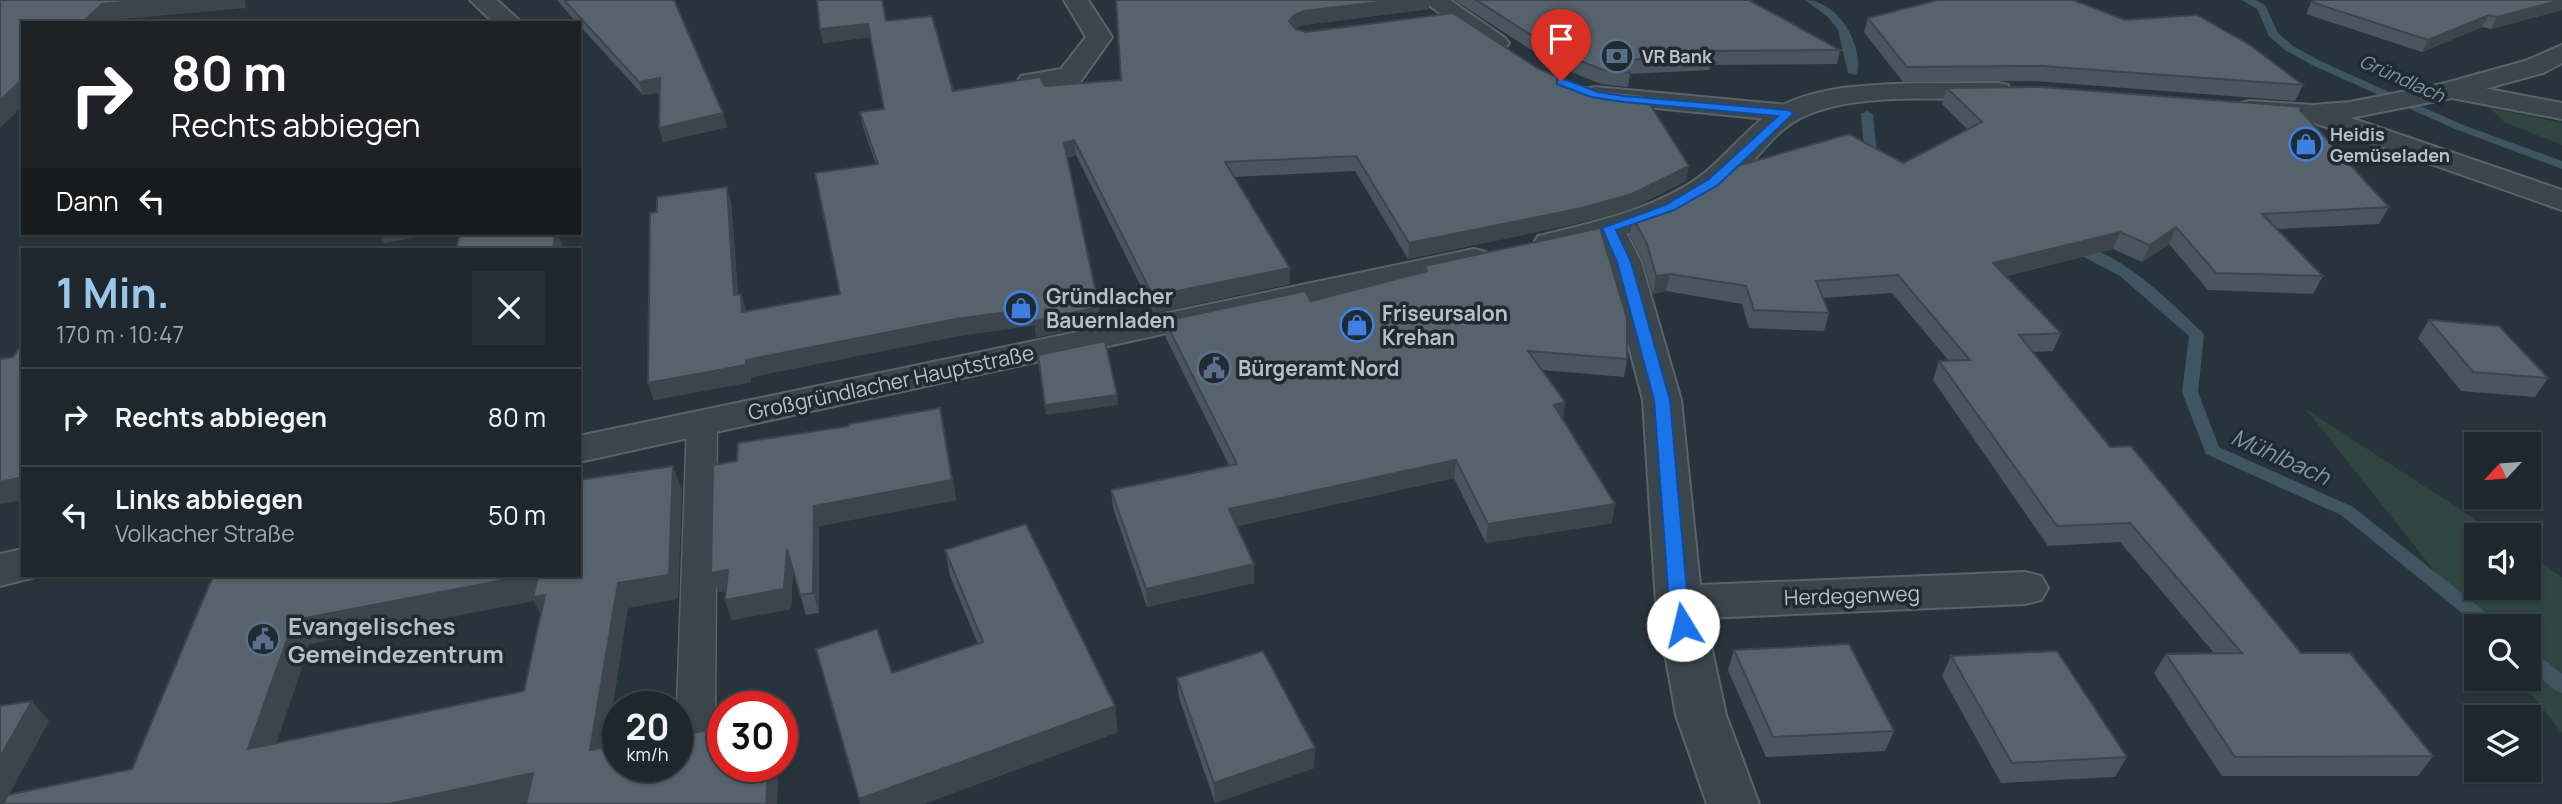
<!DOCTYPE html>
<html lang="de">
<meta charset="utf-8">
<style>
:root{--surface:#1e272d;--page:#262f35;--text:#f1f3f6;--muted:#a1a5aa;--line:#3c4449;--accent:#99c7eb}
body{margin:0;font-family:Manrope,sans-serif;background:var(--page);color:var(--text);height:100vh;display:flex;flex-direction:column;font-size:26px;white-space:nowrap}
*{box-sizing:border-box;margin:0}
p{font-size:23px;color:var(--muted)}
.icon{flex:none;width:38px;height:38px;fill:none;stroke:currentColor;stroke-width:2;stroke-linecap:round;stroke-linejoin:round}
.map{position:relative;flex:1;overflow:hidden}
.sheet{position:absolute;left:21px;top:248px;width:560px;height:329px;display:flex;flex-direction:column;background:var(--surface);border-radius:0px;box-shadow:0 2px 5px #0004,0 0 0 2px var(--line)}
.sheet>*{flex:none}
.guide{position:absolute;left:21px;top:21px;width:560px;height:214px;border-radius:0px;box-shadow:0 2px 5px #0004,0 0 0 2px var(--line);background:#202124;color:#fff;overflow:hidden}
.needle{width:46px;rotate:244deg}
.buttons{position:absolute;left:2464px;top:432px;display:grid;gap:14px}
.buttons a{display:grid;place-items:center;width:77px;height:77px;border-radius:0px;background:var(--surface);box-shadow:0 2px 5px #0004,0 0 0 2px var(--line);font-size:35px}
.speed{position:absolute;left:602px;top:691px;display:flex;gap:14px;font-size:35px;font-weight:700;text-align:center}
.speed>*{display:grid;place-content:center;width:91px;height:91px;border-radius:50%;background:var(--surface);box-shadow:0 2px 5px #0004,0 0 0 2px var(--line);line-height:1}
.speed small{font-size:18px;font-weight:400}
.speed .limit{border:10px solid #d22;background:#fff;color:#111}
.pin{position:absolute;display:grid;place-items:center;width:60px;height:60px;color:#fff;margin:-72px -30px;border-radius:50% 50% 50% 0;rotate:-45deg;box-shadow:0 0 7px #0007}
.pin .icon{rotate:45deg}
.me{position:absolute;width:77px;margin:-38px;rotate:351deg;stroke-linejoin:round;filter:drop-shadow(0 0 5px #0008)}
.turn{display:flex;align-items:center;gap:24px;height:147px;padding:0 35px;font-size:32px}
.turn .icon{width:91px;height:91px;stroke-width:2.5}
.turn b{display:block;font-size:49px;line-height:60px}
.then{display:flex;align-items:center;height:66px;padding:0 35px;background:#0003;gap:14px;font-size:26px}
.round{display:grid;place-items:center;flex:none;width:74px;height:74px;border-radius:0px;background:var(--page)}
.overview{display:flex;align-items:center;justify-content:space-between;height:119px;padding:0 35px}
h1{font-size:42px;font-weight:700;line-height:52px;color:var(--accent)}
ul{padding:0;list-style:none}
li{display:flex;align-items:center;gap:21px;height:98px;padding:0 35px;border-top:2px solid var(--line)}
li div{flex:1}
li b{display:block;font-size:26px}
li em{font-style:normal}
.map>svg:first-child{display:block}
.green{fill:#304440}
.lines{fill:none;stroke-linecap:round;stroke-linejoin:round}
.stream{fill:#405562;fill-rule:evenodd}
.service-casing{stroke:#59636a;stroke-width:3}
.minor-casing{stroke:#59636a;stroke-width:4}
.tertiary-casing{stroke:#59636a;stroke-width:4}
.service{fill:#3b454c;fill-rule:evenodd}
.minor{fill:#3b454c;fill-rule:evenodd}
.tertiary{fill:#3b454c;fill-rule:evenodd}
.wall{fill:#4a555d}
.shaded-wall{fill:#3c454c}
.building{fill:#56636c;stroke:#3c454c;stroke-width:2}
.route{fill:#1a73e8;stroke:#114b97;stroke-width:2}
.labels{text-anchor:middle;dominant-baseline:central;stroke-width:7;stroke-linejoin:round;paint-order:stroke}
.far-poi-label{font-size:18px;font-weight:bold;fill:#b7c0c7;stroke:#202a31;text-anchor:start}
.far-water-label{font-size:19px;font-style:italic;fill:#7c96a6;stroke:#202a31}
.poi-label{font-size:21px;font-weight:bold;fill:#b7c0c7;stroke:#202a31;text-anchor:start}
.street-label{font-size:21px;fill:#b7c0c7;stroke:#202a31}
.water-label{font-size:23px;font-style:italic;fill:#7c96a6;stroke:#202a31}
.near-poi-label{font-size:24px;font-weight:bold;fill:#b7c0c7;stroke:#202a31;text-anchor:start}
</style>
<div class="map">
<svg width="2562" height="804" viewBox="0 0 2562 804">
<rect width="100%" height="100%" fill="#28343c"/>
<!-- green -->
<path class="green" d="M 2490,108 L 2562,123 L 2562,145 L 2504,122 Z
M 2306,409 L 2499,535 L 2476,536 L 2476,588 L 2529,588 L 2529,555 L 2562,577 L 2562,733 L 2519,679 L 2529,679 L 2529,626 L 2478,626 Z"/>
<g class="lines">
<!-- stream -->
<path class="stream" d="M 1805,0 C 1838,0 1864,45 1857,75 L 1848,73 L 1838,30 L 1828,17 Z
M 2242,0 L 2255,0 L 2265,5 L 2278,33 L 2293,46 L 2320,61 L 2463,125 L 2562,161 L 2562,169 L 2455,129 L 2312,65 L 2285,50 L 2269,36 L 2257,9 Z
M 1867,111 L 1873,114 L 1877,155 L 1883,160 L 1877,164 L 1865,157 L 1861,114 Z
M 2074,242 C 2124,255 2166,298 2202,332 L 2204,335 L 2198,392 L 2219,447 L 2353,507 L 2497,621 L 2499,626 L 2478,626 L 2341,515 L 2206,454 L 2182,392 L 2189,336 L 2120,276 L 2069,249 L 2067,246 Z
M 2529,651 L 2536,653 L 2562,674 L 2562,693 L 2555,690 L 2529,669 Z"/>
<defs>
<path id="service" d="M 702,413 L 713,416 L 717,423 L 715,723 L 710,734 L 696,738 L 682,734 L 677,724 L 677,707 L 687,423 L 691,416 Z"/>
<path id="minor" d="M 470,0 L 497,0 L 522,23 L 494,23 Z
M 1064,0 L 1088,0 L 1112,37 L 1080,82 L 1031,90 L 1021,88 L 1017,82 L 1021,76 L 1061,69 L 1086,37 Z
M 1422,0 L 1450,0 L 1505,38 L 1509,43 L 1505,48 L 1496,51 L 1487,48 Z
M 2562,45 L 2562,63 L 2543,73 L 2452,98 L 2442,96 L 2438,90 L 2442,84 L 2525,61 Z
M 1595,87 L 1788,105 L 1798,107 L 1802,113 L 1798,119 L 1788,121 L 1585,101 L 1581,95 L 1585,89 Z
M 2313,105 L 2562,190 L 2562,210 L 2303,119 L 2299,113 L 2303,107 Z
M 1609,218 L 1620,221 L 1641,262 L 1681,400 L 1700,585 L 2025,572 L 2041,576 L 2048,588 L 2041,600 L 2025,604 L 1705,618 L 1726,715 L 1759,804 L 1707,804 L 1676,715 L 1656,603 L 1643,400 L 1607,262 L 1593,228 L 1598,221 Z"/>
<path id="tertiary" d="M 2452,82 L 2562,103 L 2562,119 L 2452,98 L 2350,118 L 2313,121 L 2250,117 L 2240,115 L 2236,109 L 2240,103 L 2250,101 L 2313,105 L 2350,102 Z
M 1923,83 L 1998,83 L 2008,85 L 2012,91 L 2008,97 L 1998,99 C 1939,100 1862,92 1807,115 C 1772,129 1754,167 1724,189 C 1674,226 1610,239 1550,253 L 1538,250 L 1534,243 L 1538,236 C 1589,224 1639,213 1684,187 C 1716,169 1736,140 1764,117 C 1806,84 1872,85 1923,83 Z
M 1474,249 L 1486,252 L 1491,259 L 1486,266 L 1199,326 L 579,462 L 579,436 Z
M 23,549 L 23,576 L 39,576 L 0,586 L 0,554 Z"/>
</defs>
<!-- service casing -->
<use href="#service" class="service-casing"/>
<!-- minor casing -->
<use href="#minor" class="minor-casing"/>
<!-- tertiary casing -->
<use href="#tertiary" class="tertiary-casing"/>
<!-- service -->
<use href="#service" class="service"/>
<!-- minor -->
<use href="#minor" class="minor"/>
<!-- tertiary -->
<use href="#tertiary" class="tertiary"/>
</g>
<!-- wall -->
<path class="wall" d="M 557,0 L 674,0 L 723,113 L 727,127 L 663,142 L 659,128 L 660,92 L 643,95 L 579,25 L 579,23 L 577,23 Z
M 1116,0 L 1429,0 L 1429,9 L 1304,25 L 1295,28 L 1686,181 L 1629,210 L 1579,223 L 1408,259 L 1355,171 L 1234,177 L 1290,268 L 1290,284 L 1154,313 L 1076,155 L 1067,158 L 1099,307 L 1100,324 L 1036,337 L 1035,325 L 958,336 L 751,377 L 751,382 L 654,400 L 648,383 L 731,202 L 738,294 L 746,312 L 840,294 L 876,164 L 863,127 L 860,112 L 884,109 L 871,37 L 823,43 L 886,21 L 953,91 L 1121,80 Z
M 1454,0 L 1749,0 L 1840,50 L 1837,64 L 1711,65 L 1709,70 L 1630,74 L 1628,87 L 1601,84 L 1556,66 Z
M 2562,0 L 2562,10 L 2491,29 L 2482,27 L 2422,52 L 2306,14 L 2311,2 Z
M 1868,18 L 2125,20 L 2303,85 L 2295,101 L 2035,81 L 1903,82 L 1864,32 Z
M 1947,88 L 2301,112 L 2389,207 L 2379,224 L 2277,229 L 2323,276 L 2313,294 L 2208,290 L 2169,244 L 2142,262 L 2113,249 L 2006,276 L 2061,333 L 2053,351 L 2032,352 L 2110,447 L 2301,653 L 2433,756 L 2418,776 L 2222,776 L 2154,673 L 2166,654 L 2214,653 L 2120,542 L 2048,546 L 1933,380 L 1939,361 L 1949,361 L 1892,293 L 1823,298 L 1829,313 L 1824,331 L 1749,328 L 1742,304 L 1666,291 L 1653,294 L 1643,261 L 1630,235 L 1633,218 L 1903,163 L 1968,130 L 1942,104 Z
M 1424,266 L 1627,359 L 1624,377 L 1542,370 L 1565,402 L 1563,419 L 1612,523 L 1486,543 L 1454,478 L 1237,526 L 1254,564 L 1254,583 L 1147,607 L 1113,508 L 1111,490 L 1229,465 L 1166,338 L 1165,321 L 1311,301 L 1423,272 Z
M 2429,320 L 2548,378 L 2535,397 L 2461,391 L 2418,338 Z
M 944,427 L 956,500 L 819,526 L 819,613 L 806,615 L 793,570 L 791,609 L 732,620 L 725,600 L 726,591 L 718,592 Z
M 945,550 L 1118,732 L 924,804 L 860,804 L 892,673 L 978,644 L 950,576 Z
M 1734,650 L 1894,731 L 1885,751 L 1766,757 L 1728,670 Z
M 1951,656 L 2127,757 L 2115,777 L 2001,783 L 1942,676 Z
M 1177,678 L 1314,768 L 1215,803 L 1179,698 Z"/>
<!-- shaded-wall -->
<path class="shaded-wall" d="M 146,0 L 245,0 L 246,8 L 111,20 L 108,23 L 82,23 L 102,4 Z
M 1395,0 L 1429,0 L 1429,9 L 1304,25 L 1294,28 L 1289,21 L 1294,15 L 1304,11 Z
M 2562,0 L 2562,10 L 2491,29 L 2497,17 Z
M 2489,15 L 2482,27 L 2422,52 L 2428,40 Z
M 868,24 L 871,37 L 823,43 L 820,29 Z
M 660,78 L 664,92 L 643,95 L 639,82 Z
M 23,79 L 23,106 L 0,128 L 0,100 Z
M 723,113 L 727,127 L 663,142 L 659,128 Z
M 1074,140 L 1076,155 L 1065,158 L 1064,143 Z
M 1689,166 L 1686,181 L 1629,210 L 1579,223 L 1408,259 L 1409,243 Z
M 727,187 L 731,202 L 739,311 L 734,295 Z
M 2176,227 L 2169,244 L 2142,262 L 2150,245 Z
M 2120,232 L 2113,249 L 1987,280 L 1993,263 Z
M 379,233 L 443,233 L 384,243 Z
M 555,233 L 557,233 L 562,244 L 561,250 L 553,250 Z
M 1290,268 L 1290,284 L 1154,313 L 1153,296 Z
M 1670,274 L 1666,291 L 1653,294 L 1656,276 Z
M 741,294 L 746,310 L 747,329 L 742,312 Z
M 1099,307 L 1100,324 L 1036,337 L 1035,325 L 958,336 L 751,377 L 751,382 L 654,400 L 648,383 L 746,360 L 956,319 L 1032,309 Z
M 1117,395 L 1118,405 L 1046,415 L 1045,405 Z
M 1565,402 L 1563,420 L 1554,405 Z
M 944,427 L 956,500 L 819,526 L 819,613 L 813,593 L 814,506 Z
M 1456,460 L 1454,478 L 1230,528 L 1229,509 Z
M 673,466 L 682,490 L 678,599 L 628,608 L 602,775 L 590,750 L 618,583 Z
M 23,477 L 23,500 L 0,504 L 0,482 Z
M 1615,504 L 1612,523 L 1486,543 L 1488,524 Z
M 787,549 L 793,569 L 791,609 L 732,620 L 725,600 Z
M 1254,564 L 1254,583 L 1147,607 L 1146,589 Z
M 728,570 L 735,590 L 718,592 L 711,573 Z
M 524,576 L 540,576 L 550,598 L 544,622 L 534,601 L 310,644 L 266,774 L 248,749 L 294,620 Z
M 32,701 L 49,721 L 4,804 L 0,804 L 0,757 Z
M 1115,706 L 1118,732 L 924,804 L 860,804 L 859,799 Z
M 1315,748 L 1314,768 L 1215,803 L 1214,783 Z
M 769,766 L 779,766 L 777,804 L 766,804 Z
M 533,773 L 547,798 L 520,804 L 389,804 Z"/>
<!-- building -->
<path class="building" d="M 0,0 L 146,0 L 102,4 L 82,23 L 23,23 L 23,79 L 0,100 Z
M 564,0 L 674,0 L 723,113 L 659,128 L 660,78 L 639,82 Z
M 817,0 L 882,0 L 886,21 L 932,16 L 953,91 L 1040,77 L 1045,86 L 1121,80 L 1116,0 L 1395,0 L 1304,11 L 1294,15 L 1289,21 L 1295,29 L 1306,32 L 1453,13 L 1537,68 L 1586,89 L 1644,95 L 1689,166 L 1632,194 L 1582,208 L 1409,243 L 1356,156 L 1225,162 L 1290,268 L 1153,296 L 1074,140 L 1064,143 L 1099,307 L 1034,321 L 1032,309 L 956,319 L 746,360 L 746,365 L 648,383 L 650,213 L 657,212 L 657,197 L 727,187 L 734,295 L 741,294 L 742,312 L 840,294 L 815,173 L 878,164 L 860,112 L 884,109 L 868,24 L 820,29 Z
M 1476,0 L 1749,0 L 1840,50 L 1708,51 L 1712,56 L 1622,60 L 1630,73 L 1603,70 L 1558,52 Z
M 1938,0 L 2073,0 L 2125,20 L 2197,15 L 2250,45 L 2303,85 L 2041,66 L 1907,67 L 1868,18 Z
M 2316,0 L 2561,0 L 2497,17 L 2489,15 L 2428,40 L 2311,2 Z
M 2041,87 L 2303,107 L 2300,110 L 2389,207 L 2262,214 L 2323,276 L 2216,273 L 2176,227 L 2150,245 L 2120,232 L 1993,263 L 2061,333 L 2019,335 L 2110,447 L 2131,446 L 2301,653 L 2350,653 L 2433,756 L 2235,757 L 2166,654 L 2242,653 L 2130,523 L 2057,526 L 1939,361 L 1970,360 L 1898,275 L 1816,281 L 1829,313 L 1754,310 L 1746,286 L 1670,274 L 1656,276 L 1647,244 L 1633,218 L 1656,211 L 1708,188 L 1737,166 L 1849,134 L 1903,163 L 1982,122 L 1947,88 Z
M 1600,228 L 1627,318 L 1627,359 L 1528,351 L 1565,402 L 1554,405 L 1615,504 L 1488,524 L 1456,460 L 1229,509 L 1254,564 L 1146,589 L 1111,490 L 1237,464 L 1165,321 L 1305,291 L 1311,301 L 1427,271 L 1424,266 Z
M 460,233 L 555,233 L 553,250 L 456,250 Z
M 2429,320 L 2499,326 L 2548,378 L 2473,372 Z
M 1105,341 L 1117,395 L 1045,405 L 1038,355 Z
M 23,342 L 23,477 L 0,482 L 0,359 L 13,357 Z
M 940,408 L 952,480 L 814,506 L 813,593 L 800,595 L 787,549 L 784,589 L 725,600 L 728,570 L 711,573 L 713,465 L 737,461 L 738,443 L 849,426 L 849,424 Z
M 673,466 L 669,575 L 618,583 L 590,750 L 618,745 L 618,766 L 677,766 L 677,735 L 723,728 L 723,766 L 769,766 L 766,804 L 526,804 L 533,773 L 389,804 L 3,804 L 8,795 L 132,769 L 213,576 L 524,576 L 294,620 L 248,749 L 524,691 L 545,595 L 533,597 L 538,576 L 579,576 L 579,480 Z
M 1026,524 L 1115,706 L 859,799 L 816,649 L 877,629 L 892,673 L 983,642 L 945,550 Z
M 1849,644 L 1894,731 L 1773,737 L 1734,650 Z
M 1263,651 L 1315,748 L 1214,783 L 1177,678 Z
M 2057,651 L 2127,757 L 2012,763 L 1951,656 Z
M 32,701 L 0,757 L 0,706 Z"/>
<!-- route -->
<path class="route" d="M 1561,78 L 1598,92 L 1624,96 L 1788,110 L 1794,113 L 1718,185 L 1674,210 L 1616,230 L 1631,262 L 1670,400 L 1688,603 L 1693,625 L 1690,630 L 1676,630 L 1669,603 L 1654,400 L 1617,262 L 1602,228 L 1665,205 L 1709,179 L 1778,116 L 1624,102 L 1591,97 L 1557,84 L 1557,79 Z"/>
<!-- icons -->
<defs>
<symbol id="bank-ring" viewBox="-11 -11 22 22"><circle r="9.5" fill="#202a31" stroke="#5c6f8a" stroke-width="1.5"/><path d="M-6-4H6V4H-6ZM0-2.3a2.3 2.3 0 1 0 0 4.6a2.3 2.3 0 1 0 0-4.6Z" fill="#5c6f8a"/></symbol>
<symbol id="shop-ring" viewBox="-11 -11 22 22"><circle r="9.5" fill="#202a31" stroke="#3f7fe0" stroke-width="1.5"/><path d="M-5-2.5h2.3a2.7 3.5 0 0 1 5.4 0H5L5.5 6h-11ZM-1.5-2.5h3a1.5 2.3 0 0 0-3 0Z" fill="#3f7fe0"/></symbol>
<symbol id="civic-ring" viewBox="-11 -11 22 22"><circle r="9.5" fill="#202a31" stroke="#5c6f8a" stroke-width="1.5"/><path d="M-.6-6.5H3V-4.5H.6V-3L4-1V1h2V6H-6V1h2V-1L-.6-3ZM-1.2 2.5V6h2.4V2.5Z" fill="#5c6f8a"/></symbol>
</defs>
<g fill-rule="evenodd">
<use href="#bank-ring" x="1598" y="37" width="38" height="38"/>
<use href="#shop-ring" x="2287" y="125" width="38" height="38"/>
<use href="#shop-ring" x="1002" y="289" width="38" height="38"/>
<use href="#shop-ring" x="1338" y="306" width="38" height="38"/>
<use href="#civic-ring" x="1195" y="349" width="38" height="38"/>
<use href="#civic-ring" x="244" y="620" width="38" height="38"/>
</g>
<g class="labels">
<!-- far-poi labels -->
<g class="far-poi-label">
<text x="1642" y="56">VR Bank</text>
<text x="2330" y="134">Heidis<tspan x="2330" dy="21">Gemüseladen</tspan></text>
</g>
<!-- far-water labels -->
<g class="far-water-label">
<text transform="translate(2402 78) rotate(24)">Gründlach</text>
</g>
<!-- poi labels -->
<g class="poi-label">
<text x="1046" y="296">Gründlacher<tspan x="1046" dy="24">Bauernladen</tspan></text>
<text x="1382" y="313">Friseursalon<tspan x="1382" dy="24">Krehan</tspan></text>
<text x="1238" y="368">Bürgeramt Nord</text>
</g>
<!-- street labels -->
<g class="street-label">
<text transform="translate(891 382) rotate(-12)">Großgründlacher Hauptstraße</text>
<text transform="translate(1852 595) rotate(-2)">Herdegenweg</text>
</g>
<!-- water labels -->
<g class="water-label">
<text transform="translate(2281 456) rotate(24)">Mühlbach</text>
</g>
<!-- near-poi labels -->
<g class="near-poi-label">
<text x="288" y="625">Evangelisches<tspan x="288" dy="28">Gemeindezentrum</tspan></text>
</g>
</g>
</svg>
<div class="buttons">
<a><svg class="needle" viewBox="-14 -14 28 28"><path d="M0-13l5 13h-10z" fill="#e53935"/><path d="M0 13l5-13h-10z" fill="#a1a5aa"/></svg></a>
<a><svg class="icon" aria-label="sound" viewBox="0 0 24 24"><path d="M4 9h4l5-4v14l-5-4H4zM17 9q2 3 0 6"/></svg></a>
<a><svg class="icon" aria-label="search" viewBox="0 0 24 24"><circle cx="10" cy="10" r="6"/><path d="M15 15l6 6"/></svg></a>
<a><svg class="icon" aria-label="layers" viewBox="0 0 24 24"><path d="M12 4l9 5-9 5-9-5zM3 14l9 5 9-5"/></svg></a>
</div>
<div class="speed"><div>20<small>km/h</small></div><div class="limit">30</div></div>
<div class="pin" style="left:1561px;top:81px;background:#d93025"><svg class="icon" aria-label="arrive" viewBox="0 0 24 24"><path d="M6 21V4h12l-3 4 3 4H6"/></svg></div>
<svg class="me" style="left:1683px;top:625px" viewBox="-20 -20 40 40"><circle r="19" fill="#fff"/><path d="M0-13L10 11 0 6-10 11z" fill="#1a73e8"/></svg>
<div class="guide">
<div class="turn"><svg class="icon" aria-label="right" viewBox="0 0 24 24"><path d="M7 20v-9h11M14 6l5 5-5 5"/></svg><div><b>80 m</b>Rechts abbiegen</div></div>
<div class="then">Dann<svg class="icon" aria-label="left" viewBox="0 0 24 24"><path d="M17 20v-9H6M10 6l-5 5 5 5"/></svg></div>
</div>
<section class="sheet">
<div class="overview"><div><h1>1 Min.</h1><p>170 m · 10:47</p></div><a class="round"><svg class="icon" aria-label="close" viewBox="0 0 24 24"><path d="M6 6l12 12M18 6L6 18"/></svg></a></div>
<ul>
<li><svg class="icon" aria-label="right" viewBox="0 0 24 24"><path d="M7 20v-9h11M14 6l5 5-5 5"/></svg><div><b>Rechts abbiegen</b></div><em>80 m</em></li>
<li><svg class="icon" aria-label="left" viewBox="0 0 24 24"><path d="M17 20v-9H6M10 6l-5 5 5 5"/></svg><div><b>Links abbiegen</b><p>Volkacher Straße</p></div><em>50 m</em></li>
</ul>
</section>
</div>
